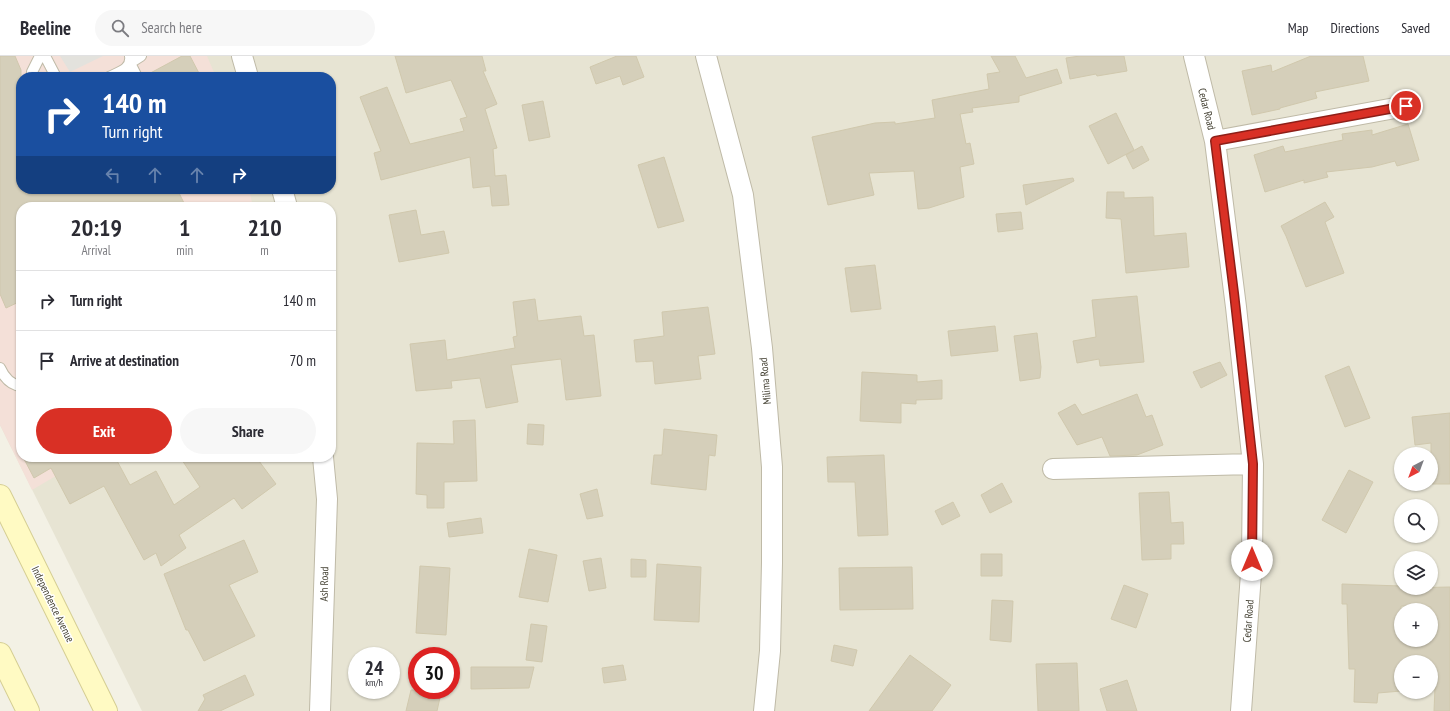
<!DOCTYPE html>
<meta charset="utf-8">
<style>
:root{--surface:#fff;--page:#f7f7f7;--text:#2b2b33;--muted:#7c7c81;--line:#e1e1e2;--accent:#d93025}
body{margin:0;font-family:"PT Sans Narrow",sans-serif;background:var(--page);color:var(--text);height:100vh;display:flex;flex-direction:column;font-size:15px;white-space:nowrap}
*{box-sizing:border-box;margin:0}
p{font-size:13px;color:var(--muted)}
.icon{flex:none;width:22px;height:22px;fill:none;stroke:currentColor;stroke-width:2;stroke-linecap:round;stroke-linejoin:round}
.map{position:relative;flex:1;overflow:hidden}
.drawer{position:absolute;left:16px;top:146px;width:320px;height:260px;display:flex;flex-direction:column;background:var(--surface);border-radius:16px;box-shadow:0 1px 3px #0004}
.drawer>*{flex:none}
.top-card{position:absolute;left:16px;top:16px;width:320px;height:122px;border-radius:16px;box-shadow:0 1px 3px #0004;background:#1a4fa0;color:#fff;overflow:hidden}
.needle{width:26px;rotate:221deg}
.tools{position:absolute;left:1394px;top:391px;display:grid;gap:8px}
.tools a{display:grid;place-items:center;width:44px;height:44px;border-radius:50%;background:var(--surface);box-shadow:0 1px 3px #0004;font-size:20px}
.speed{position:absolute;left:348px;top:591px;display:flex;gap:8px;font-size:20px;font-weight:700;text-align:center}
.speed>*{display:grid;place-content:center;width:52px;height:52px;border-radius:50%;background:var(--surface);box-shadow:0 1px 3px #0004;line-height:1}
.speed small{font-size:10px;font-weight:400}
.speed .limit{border:6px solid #d22;background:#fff;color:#111}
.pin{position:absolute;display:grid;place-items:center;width:34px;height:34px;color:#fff;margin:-17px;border:2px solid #fff;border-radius:50%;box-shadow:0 1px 4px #0007}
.me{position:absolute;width:44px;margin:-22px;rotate:0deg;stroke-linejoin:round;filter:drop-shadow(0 0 3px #0008)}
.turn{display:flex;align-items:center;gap:14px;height:84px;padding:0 20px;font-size:18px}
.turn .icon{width:52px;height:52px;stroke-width:2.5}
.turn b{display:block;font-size:28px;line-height:34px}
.lanes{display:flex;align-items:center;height:38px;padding:0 20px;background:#0003;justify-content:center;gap:20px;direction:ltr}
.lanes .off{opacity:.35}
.eta{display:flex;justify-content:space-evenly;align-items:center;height:68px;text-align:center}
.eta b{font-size:24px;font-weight:600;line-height:28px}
.button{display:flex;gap:8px;margin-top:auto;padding:8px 20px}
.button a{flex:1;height:46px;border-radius:24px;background:var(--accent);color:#fff;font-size:16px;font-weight:600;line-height:46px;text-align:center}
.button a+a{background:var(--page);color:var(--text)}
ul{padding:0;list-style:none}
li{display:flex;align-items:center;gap:12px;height:60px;padding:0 20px;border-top:1px solid var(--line)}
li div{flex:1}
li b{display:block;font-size:15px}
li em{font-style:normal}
header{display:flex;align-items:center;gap:24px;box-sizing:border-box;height:56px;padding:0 20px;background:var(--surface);border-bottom:1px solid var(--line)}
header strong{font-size:19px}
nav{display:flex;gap:22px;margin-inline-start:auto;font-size:14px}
.search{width:280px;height:36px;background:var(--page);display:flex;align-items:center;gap:10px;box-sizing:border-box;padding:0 14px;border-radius:22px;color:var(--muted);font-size:15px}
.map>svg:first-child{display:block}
.residential{fill:#e7e4d3;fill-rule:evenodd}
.medical{fill:#f4e0d8}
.parking{fill:#e3e2dd}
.building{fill:#d5cfba;stroke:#d0c8ad;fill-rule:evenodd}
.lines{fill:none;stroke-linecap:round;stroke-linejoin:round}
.lane-casing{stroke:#bfbaa7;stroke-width:12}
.street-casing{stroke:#bfbaa7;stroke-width:22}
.secondary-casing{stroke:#d5ce93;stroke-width:24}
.lane{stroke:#fff;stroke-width:10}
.street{stroke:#fff;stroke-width:20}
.secondary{stroke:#fffac3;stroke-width:22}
.route-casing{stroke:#8d1f18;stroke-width:10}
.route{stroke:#d93025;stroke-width:7}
.labels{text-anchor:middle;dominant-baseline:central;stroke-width:3;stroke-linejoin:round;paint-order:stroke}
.street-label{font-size:11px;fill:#454234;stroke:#fff}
</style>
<header>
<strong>Beeline</strong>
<div class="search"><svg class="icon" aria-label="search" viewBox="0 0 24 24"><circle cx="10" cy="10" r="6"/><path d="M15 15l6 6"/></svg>Search here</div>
<nav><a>Map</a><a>Directions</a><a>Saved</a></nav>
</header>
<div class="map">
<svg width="1450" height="655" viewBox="0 0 1450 655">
<rect width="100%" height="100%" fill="#f3f1e5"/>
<!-- residential -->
<path class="residential" d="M 0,0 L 1450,0 L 1450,655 L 142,655 L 0,369 ZM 21,21 L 331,21 L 331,133 L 21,133 ZM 21,151 L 331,151 L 331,401 L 21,401 ZM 1401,398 L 1431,398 L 1431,428 L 1401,428 ZM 1401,450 L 1431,450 L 1431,480 L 1401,480 ZM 1401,502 L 1431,502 L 1431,532 L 1401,532 ZM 1401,554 L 1431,554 L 1431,584 L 1401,584 ZM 357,600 L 391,600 L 391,634 L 357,634 ZM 417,600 L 451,600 L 451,634 L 417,634 ZM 1401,606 L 1431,606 L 1431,636 L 1401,636 Z"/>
<!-- medical -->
<path class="medical" d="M 0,0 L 207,0 L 216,21 L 21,21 L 21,133 L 249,133 L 253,151 L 21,151 L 21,401 L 88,401 L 32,434 L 0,369 Z"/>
<!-- parking -->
<path class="parking" d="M 60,0 L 103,0 L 70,16 Z"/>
<!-- building -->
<path class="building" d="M 0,0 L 15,0 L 21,14 L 21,133 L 177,133 L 186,151 L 21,151 L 21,245 L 6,252 L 0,238 Z
M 182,0 L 190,0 L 201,21 L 143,21 Z
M 395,0 L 482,0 L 486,15 L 483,15 L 497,48 L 485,53 L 497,92 L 493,93 L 495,120 L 506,119 L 509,149 L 492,150 L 490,130 L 473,132 L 470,101 L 381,124 L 374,97 L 381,95 L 360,41 L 387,31 L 410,88 L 464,75 L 460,63 L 467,61 L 451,24 L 406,37 Z
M 617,0 L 636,0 L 644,21 L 623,29 L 620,20 L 596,28 L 590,11 Z
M 991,0 L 1015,0 L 1026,22 L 1057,13 L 1062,27 L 1019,40 L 1019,46 L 972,52 L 973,56 L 960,58 L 966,88 L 970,87 L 974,108 L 960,111 L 964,141 L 929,152 L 918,153 L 914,115 L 869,117 L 874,139 L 828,149 L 812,81 L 875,67 L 895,66 L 895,68 L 935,62 L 932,44 L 989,33 L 987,18 L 1000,16 Z
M 1080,0 L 1124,0 L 1127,15 L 1097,20 L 1096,18 L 1070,23 L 1066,2 Z
M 1311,0 L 1363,0 L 1369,25 L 1315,36 L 1317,42 L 1280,52 L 1280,53 L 1252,59 L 1242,15 L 1271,9 L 1272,16 Z
M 543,45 L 550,81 L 529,85 L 522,49 Z
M 1116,57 L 1134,94 L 1108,108 L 1089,70 Z
M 1408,68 L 1419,104 L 1397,110 L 1395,105 L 1372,111 L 1326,116 L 1328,121 L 1304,127 L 1304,124 L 1265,136 L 1254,99 L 1283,90 L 1285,96 L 1343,84 L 1342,78 L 1372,74 L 1372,79 Z
M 1142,90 L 1149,104 L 1133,113 L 1126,99 Z
M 664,101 L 684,165 L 658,172 L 638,109 Z
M 1073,122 L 1074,125 L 1026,149 L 1023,129 Z
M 1107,136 L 1124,136 L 1124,142 L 1153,141 L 1154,180 L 1186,177 L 1189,211 L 1126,217 L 1121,163 L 1106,162 Z
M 1325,146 L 1334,161 L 1325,166 L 1344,217 L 1306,231 L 1286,180 L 1281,170 Z
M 416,154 L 421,179 L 444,175 L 449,197 L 399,206 L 389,159 Z
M 1021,156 L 1023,173 L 998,176 L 996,158 Z
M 875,209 L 881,253 L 851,256 L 845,212 Z
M 1137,240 L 1144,306 L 1100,310 L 1099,303 L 1077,307 L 1073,285 L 1096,281 L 1092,244 Z
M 535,243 L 538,265 L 581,260 L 584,280 L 594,279 L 601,340 L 566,344 L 561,303 L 511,309 L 518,346 L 486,352 L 480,322 L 451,325 L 452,332 L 416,335 L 410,288 L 445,284 L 447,304 L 515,292 L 513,281 L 517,280 L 513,246 Z
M 708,251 L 715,298 L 698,300 L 701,323 L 655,328 L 653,305 L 636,306 L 634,284 L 664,280 L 662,256 Z
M 995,270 L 998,295 L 951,300 L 948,275 Z
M 1037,277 L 1041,311 L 1040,322 L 1020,325 L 1014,280 Z
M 1220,306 L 1227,319 L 1201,332 L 1193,316 Z
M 1349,310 L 1370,362 L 1345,371 L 1325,320 Z
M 862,316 L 917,319 L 917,326 L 942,324 L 942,343 L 916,344 L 916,348 L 901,347 L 901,367 L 860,365 Z
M 1137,338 L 1146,361 L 1152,359 L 1163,389 L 1137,399 L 1110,400 L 1102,381 L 1077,389 L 1058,357 L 1075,348 L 1082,359 Z
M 1450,357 L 1450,428 L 1431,428 L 1431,387 L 1415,389 L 1412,361 Z
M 475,364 L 477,425 L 444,426 L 444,452 L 427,452 L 427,439 L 416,438 L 417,387 L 454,388 L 453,365 Z
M 528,368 L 544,369 L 543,389 L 527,388 Z
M 664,373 L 717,379 L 715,400 L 709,399 L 706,434 L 651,428 L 654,399 L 662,399 Z
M 884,399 L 888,479 L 858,480 L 855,426 L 828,426 L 827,401 Z
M 23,401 L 115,401 L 130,429 L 156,415 L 174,449 L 200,431 L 180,401 L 256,401 L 276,428 L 242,453 L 234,442 L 179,479 L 186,492 L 161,510 L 156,497 L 144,504 L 104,430 L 70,448 L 51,412 L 34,422 Z
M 1349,414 L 1373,426 L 1346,477 L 1322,464 Z
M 1002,427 L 1012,446 L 990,457 L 981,439 Z
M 597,433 L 603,460 L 587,463 L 580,438 Z
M 1169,436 L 1171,467 L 1183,466 L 1184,488 L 1171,488 L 1171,503 L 1142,504 L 1139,437 Z
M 953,446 L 960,460 L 942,469 L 935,455 Z
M 481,462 L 483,477 L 449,481 L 447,467 Z
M 244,484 L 258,516 L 229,529 L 255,580 L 204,605 L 188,574 L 186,574 L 164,518 Z
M 529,493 L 557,499 L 548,546 L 519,541 Z
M 981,498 L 1002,498 L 1002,520 L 981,520 Z
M 601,502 L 606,532 L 589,535 L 583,505 Z
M 631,503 L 646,504 L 646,521 L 631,521 Z
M 657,508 L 701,511 L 699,566 L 654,564 Z
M 420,510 L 450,512 L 446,579 L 416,577 Z
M 912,511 L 913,553 L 840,554 L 839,512 Z
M 1342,528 L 1401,530 L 1401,532 L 1450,531 L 1450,655 L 1434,655 L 1435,631 L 1431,631 L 1431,606 L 1401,606 L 1401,635 L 1378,637 L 1377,647 L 1354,646 L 1355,613 L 1349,613 L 1347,548 L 1342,548 ZM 1401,550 L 1431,551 L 1431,584 L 1401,584 Z
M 1124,529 L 1148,538 L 1136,572 L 1111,563 Z
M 992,544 L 1013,545 L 1011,586 L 990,584 Z
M 531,568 L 547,570 L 542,606 L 526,604 Z
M 834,589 L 857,594 L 853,610 L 831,605 Z
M 910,599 L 951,629 L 932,655 L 869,655 Z
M 1077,607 L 1079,655 L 1038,655 L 1036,608 Z
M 623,609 L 626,624 L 604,627 L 602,612 Z
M 471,611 L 534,611 L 529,632 L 471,633 Z
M 245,619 L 254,639 L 220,655 L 198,655 L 205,643 L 203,639 Z
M 1127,624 L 1137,655 L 1107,655 L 1100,633 Z
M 411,634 L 431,634 L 441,637 L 437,655 L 406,655 Z"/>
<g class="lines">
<defs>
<path id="lane" d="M 45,0 L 56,21
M 32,21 L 32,16 L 40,0
M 109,21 C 119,16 132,13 130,0
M 137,21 L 130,7 L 141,0
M 0,312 C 4,321 11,329 21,330"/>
<path id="street" d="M 242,0 L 248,21
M 706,0 L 743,139 L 762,292 L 772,411 L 772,507 L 770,595 L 764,655
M 1194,0 L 1215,85 L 1236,251 L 1253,408 L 1252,504 L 1241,655
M 1215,85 L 1406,50
M 282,133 L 287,151
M 1053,413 L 1253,408
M 320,655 L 327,443 L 323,401"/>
<path id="secondary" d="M 0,440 L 106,655
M 0,598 L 28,655"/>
</defs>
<!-- lane casing -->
<use href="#lane" class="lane-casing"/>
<!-- street casing -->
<use href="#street" class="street-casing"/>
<!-- secondary casing -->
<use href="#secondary" class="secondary-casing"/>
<!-- lane -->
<use href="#lane" class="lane"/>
<!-- street -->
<use href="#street" class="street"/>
<!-- secondary -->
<use href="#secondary" class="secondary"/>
</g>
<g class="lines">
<defs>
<path id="route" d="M 1252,504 L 1253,408 L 1234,237 L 1215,85 L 1406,50"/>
</defs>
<!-- route casing -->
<use href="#route" class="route-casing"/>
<!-- route -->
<use href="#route" class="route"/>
</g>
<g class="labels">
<!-- street labels -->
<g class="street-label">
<text transform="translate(1207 53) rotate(76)">Cedar Road</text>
<text transform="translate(765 325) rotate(-95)">Milima Road</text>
<text transform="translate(324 528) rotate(-89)">Ash Road</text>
<text transform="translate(53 548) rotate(64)">Independence Avenue</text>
<text transform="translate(1248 565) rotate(-86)">Cedar Road</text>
</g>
</g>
</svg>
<div class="tools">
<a><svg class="needle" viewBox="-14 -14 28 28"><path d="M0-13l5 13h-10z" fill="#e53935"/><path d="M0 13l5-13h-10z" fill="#7c7c81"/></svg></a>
<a><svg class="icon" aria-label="search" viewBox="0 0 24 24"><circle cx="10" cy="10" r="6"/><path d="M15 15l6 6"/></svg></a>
<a><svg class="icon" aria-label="layers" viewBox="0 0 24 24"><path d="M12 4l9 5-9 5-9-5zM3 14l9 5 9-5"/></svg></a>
<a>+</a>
<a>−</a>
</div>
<div class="speed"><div>24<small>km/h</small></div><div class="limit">30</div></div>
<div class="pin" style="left:1406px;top:50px;background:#d93025"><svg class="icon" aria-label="arrive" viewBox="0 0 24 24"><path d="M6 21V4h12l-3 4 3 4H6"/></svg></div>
<svg class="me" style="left:1252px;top:504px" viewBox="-20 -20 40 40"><circle r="19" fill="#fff"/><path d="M0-13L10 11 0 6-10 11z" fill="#d93025"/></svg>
<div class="top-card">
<div class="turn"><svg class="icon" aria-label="right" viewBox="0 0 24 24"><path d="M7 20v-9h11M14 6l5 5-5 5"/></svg><div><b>140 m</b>Turn right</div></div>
<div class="lanes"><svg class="icon off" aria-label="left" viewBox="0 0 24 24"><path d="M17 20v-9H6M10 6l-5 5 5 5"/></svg><svg class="icon off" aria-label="ahead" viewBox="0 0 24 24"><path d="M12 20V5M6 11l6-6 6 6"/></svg><svg class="icon off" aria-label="ahead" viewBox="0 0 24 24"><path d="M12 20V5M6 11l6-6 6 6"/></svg><svg class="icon" aria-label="right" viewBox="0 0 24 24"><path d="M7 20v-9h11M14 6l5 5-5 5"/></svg></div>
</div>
<section class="drawer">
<div class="eta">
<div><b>20:19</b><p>Arrival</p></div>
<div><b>1</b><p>min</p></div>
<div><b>210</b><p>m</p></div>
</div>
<ul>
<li><svg class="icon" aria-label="right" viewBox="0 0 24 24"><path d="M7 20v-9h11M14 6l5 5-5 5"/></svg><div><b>Turn right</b></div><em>140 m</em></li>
<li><svg class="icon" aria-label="arrive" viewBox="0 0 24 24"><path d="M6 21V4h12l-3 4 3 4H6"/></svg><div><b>Arrive at destination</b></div><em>70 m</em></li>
</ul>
<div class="button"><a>Exit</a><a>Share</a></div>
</section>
</div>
